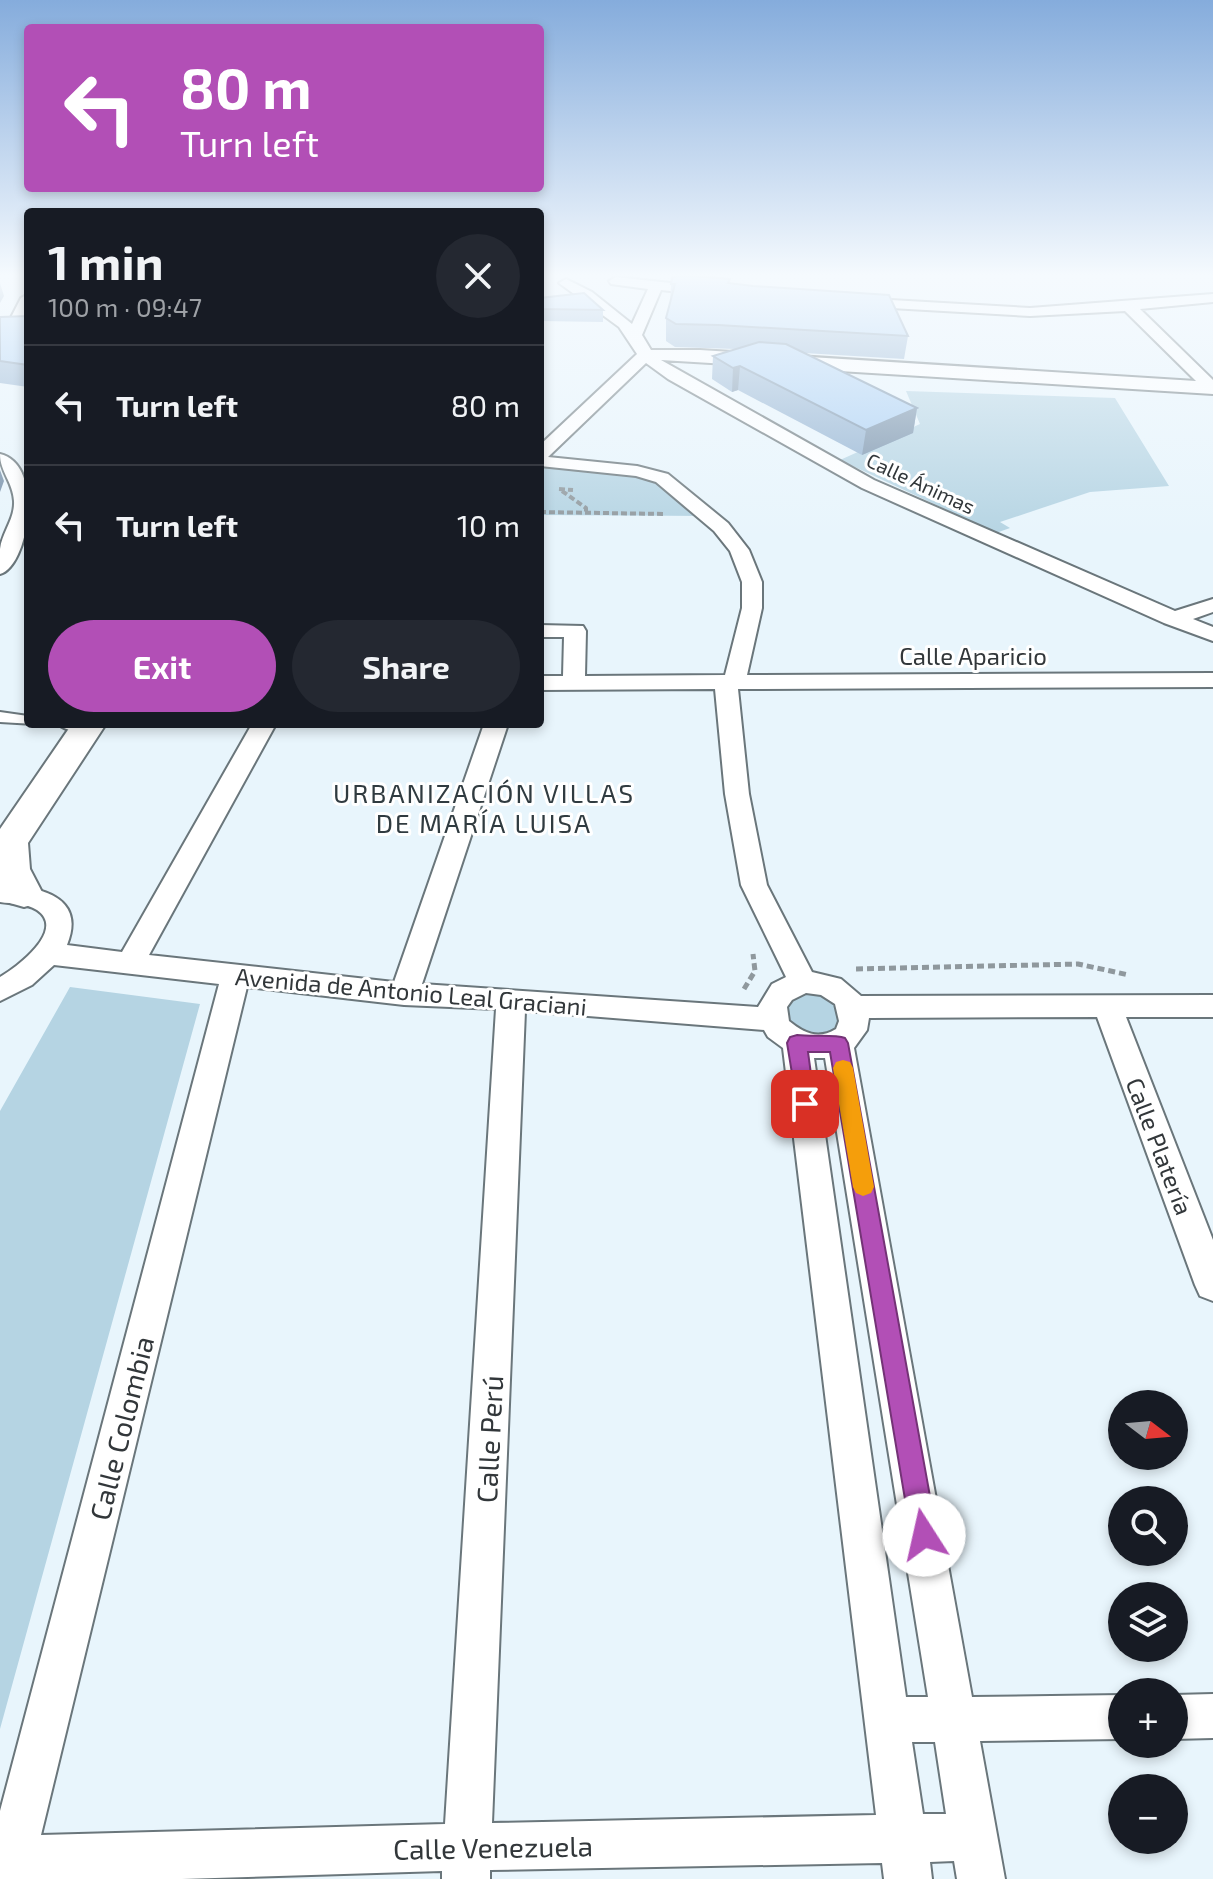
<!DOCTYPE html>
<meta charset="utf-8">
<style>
:root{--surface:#171b24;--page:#242831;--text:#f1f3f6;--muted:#9ea1a6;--line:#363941;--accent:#b24fb6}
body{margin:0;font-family:"Exo 2",sans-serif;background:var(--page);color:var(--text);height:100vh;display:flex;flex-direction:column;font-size:30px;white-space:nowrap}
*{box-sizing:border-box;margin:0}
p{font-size:26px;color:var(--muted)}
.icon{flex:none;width:44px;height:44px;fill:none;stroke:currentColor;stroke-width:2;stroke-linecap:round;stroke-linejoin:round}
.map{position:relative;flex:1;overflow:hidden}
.details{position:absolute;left:24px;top:208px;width:520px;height:520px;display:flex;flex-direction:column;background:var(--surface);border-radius:8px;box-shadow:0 4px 12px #0003}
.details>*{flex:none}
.banner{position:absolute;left:24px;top:24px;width:520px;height:168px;border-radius:8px;box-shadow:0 4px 12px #0003;background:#b24fb6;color:#fff;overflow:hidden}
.needle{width:52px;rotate:106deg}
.controls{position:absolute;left:1108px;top:1390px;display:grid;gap:16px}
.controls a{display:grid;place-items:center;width:80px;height:80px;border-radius:50%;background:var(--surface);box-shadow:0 4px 12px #0003;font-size:40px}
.pin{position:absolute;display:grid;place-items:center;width:68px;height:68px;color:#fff;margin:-34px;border-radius:16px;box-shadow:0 4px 12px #0006}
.me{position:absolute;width:88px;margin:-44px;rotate:350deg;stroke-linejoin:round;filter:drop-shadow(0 0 6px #0008)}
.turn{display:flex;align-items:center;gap:28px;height:168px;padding:0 24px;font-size:36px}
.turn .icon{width:104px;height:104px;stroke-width:2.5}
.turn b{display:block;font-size:56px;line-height:68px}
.round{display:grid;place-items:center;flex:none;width:84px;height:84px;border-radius:42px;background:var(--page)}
.summary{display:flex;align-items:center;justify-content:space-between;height:136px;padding:0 24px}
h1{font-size:48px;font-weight:700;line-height:60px}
.primary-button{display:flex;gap:16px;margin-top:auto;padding:16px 24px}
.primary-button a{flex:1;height:92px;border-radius:48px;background:var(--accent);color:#fff;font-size:32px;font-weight:700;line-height:92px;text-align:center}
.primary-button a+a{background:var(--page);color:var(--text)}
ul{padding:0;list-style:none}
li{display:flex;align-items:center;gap:24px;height:120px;padding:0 24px;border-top:2px solid var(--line)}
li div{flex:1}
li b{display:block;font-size:30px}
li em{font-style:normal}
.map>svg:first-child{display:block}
.green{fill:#b5d4e3}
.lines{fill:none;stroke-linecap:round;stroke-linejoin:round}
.pedestrian-casing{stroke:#6a767b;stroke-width:4}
.minor-casing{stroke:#6a767b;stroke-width:4}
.secondary-casing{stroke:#6a767b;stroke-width:4}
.path-far1{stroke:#8f989d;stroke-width:4;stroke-dasharray:6 3;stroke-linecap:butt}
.path{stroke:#8f989d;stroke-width:5;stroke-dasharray:7 4;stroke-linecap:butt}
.pedestrian{fill:#fff;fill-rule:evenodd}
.minor{fill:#fff;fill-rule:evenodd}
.secondary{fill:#fff;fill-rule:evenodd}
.wall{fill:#92b2d1}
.shaded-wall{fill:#7791aa}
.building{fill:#aacff3;stroke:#7791aa;stroke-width:2}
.route{fill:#b24fb6;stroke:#743376;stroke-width:2}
.slow{fill:#f59e0b}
.labels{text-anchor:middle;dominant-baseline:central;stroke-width:6;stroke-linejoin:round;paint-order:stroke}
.far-street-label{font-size:20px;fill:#32373a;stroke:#fff}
.street-label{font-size:24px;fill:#32373a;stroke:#fff}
.neighbourhood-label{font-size:26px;letter-spacing:2px;fill:#303b40;stroke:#fff}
.near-street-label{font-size:28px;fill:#32373a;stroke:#fff}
</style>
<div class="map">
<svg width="1213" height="1879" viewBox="0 0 1213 1879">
<rect width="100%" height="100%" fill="#e8f5fc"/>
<!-- green -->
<path class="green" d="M 906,391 L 1115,398 L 1169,486 L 1090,492 L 1000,522 L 1010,528 L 996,533 L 840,460 L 920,424 Z
M 542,461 L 662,478 L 708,516 L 540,515 Z
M 70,987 L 200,1004 L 0,1729 L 0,1111 Z
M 807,987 L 847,1007 L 837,1038 L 793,1036 L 779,1001 Z"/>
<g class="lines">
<defs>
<path id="pedestrian" d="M 0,712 L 28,716 L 28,724 L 34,724 L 0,722 Z
M 58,724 L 95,724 L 96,726 C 88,734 66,732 58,724 Z"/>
<path id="minor" d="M 616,277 L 707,287 L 714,291 L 707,295 L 661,290 L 642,335 L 651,350 L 700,350 L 1196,381 L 1125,311 L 1030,316 L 856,306 L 849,302 L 856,298 L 1030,308 L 1213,294 L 1213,302 L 1140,309 L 1213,380 L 1213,394 L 661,360 L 874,480 L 1175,611 L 1213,599 L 1213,612 L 1193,619 L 1213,627 L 1213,641 L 1164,623 L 862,488 L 668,379 L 646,363 L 548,457 L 637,466 L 668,474 L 728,523 L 749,550 L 762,582 L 762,608 L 747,675 L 1213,673 L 1213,687 L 738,689 L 749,794 L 767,885 L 812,972 L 841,979 L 861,996 L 1213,995 L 1213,1017 L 1126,1017 L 1213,1240 L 1213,1301 L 1200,1296 L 1195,1285 L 1097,1017 L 869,1018 L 867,1030 L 854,1048 L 972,1697 L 1122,1695 L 1122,1739 L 980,1741 L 1005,1879 L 957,1879 L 954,1861 L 930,1862 L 932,1879 L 884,1879 L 882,1863 L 490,1870 L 490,1879 L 442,1879 L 442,1871 L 182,1879 L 0,1879 L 0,1811 L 219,984 L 54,965 L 32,985 L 0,1001 L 0,977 C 16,968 67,930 37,910 C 26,903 12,904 0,902 L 0,884 C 38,887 87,895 67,945 L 122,952 L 252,724 L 276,724 L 149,955 L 394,982 L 484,724 L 508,724 L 422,984 L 758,1007 L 772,984 L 786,977 L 741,885 L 725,794 L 715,689 L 540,690 L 540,676 L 563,676 L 564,637 L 540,637 L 540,625 L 583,626 L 586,631 L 585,676 L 725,675 L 742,608 L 742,582 L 730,551 L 714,531 L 656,482 L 636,476 L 540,466 L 540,445 L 637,354 L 619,327 L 559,283 L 566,279 L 592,292 L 632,324 L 648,289 L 611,284 L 609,281 ZM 247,987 L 404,1005 L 496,1009 L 445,1824 L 41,1835 ZM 806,993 L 821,995 L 835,1004 L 839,1021 L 836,1029 C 818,1040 804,1033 789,1021 L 787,1007 L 792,1000 ZM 525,1011 L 764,1030 L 768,1037 L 783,1048 L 876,1815 L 492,1823 ZM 814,1058 L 825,1058 L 928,1697 L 906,1697 ZM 912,1742 L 935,1742 L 946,1814 L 923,1814 Z
M 28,294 C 28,311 17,352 0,359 L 0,339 L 21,298 Z
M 0,454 C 46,465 28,567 0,574 C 0,566 0,557 0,549 C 2,532 15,519 14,501 C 13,482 0,472 0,454 Z
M 1213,1694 L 1213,1738 L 1174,1739 L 1174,1695 Z"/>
<path id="secondary" d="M 72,724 L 106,724 L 28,843 L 30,869 L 43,894 L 38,903 L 24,907 L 10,903 L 0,888 L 0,829 Z"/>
</defs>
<!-- pedestrian casing -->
<use href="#pedestrian" class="pedestrian-casing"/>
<!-- minor casing -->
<use href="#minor" class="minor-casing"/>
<!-- secondary casing -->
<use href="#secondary" class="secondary-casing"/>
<!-- path-far1 -->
<path class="path-far1" d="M 559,489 L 573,490
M 562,491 L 586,508 L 586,513
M 540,512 L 665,514"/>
<!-- path -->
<path class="path" d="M 856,969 L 1078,964 L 1129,975
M 744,989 L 755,971 L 753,954"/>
<!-- pedestrian -->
<use href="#pedestrian" class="pedestrian"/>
<!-- minor -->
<use href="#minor" class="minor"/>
<!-- secondary -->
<use href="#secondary" class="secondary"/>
</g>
<!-- wall -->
<path class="wall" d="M 671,284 L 729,284 L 908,336 L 904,359 L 804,353 L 917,408 L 913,433 L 862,455 L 738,390 L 732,392 L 712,379 L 713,356 L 736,349 L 675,347 L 666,341 L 666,318 L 670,304 Z
M 540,298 L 603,310 L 603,322 L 540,321 Z
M 28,316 L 28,387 L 0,383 L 0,317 Z"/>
<!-- shaded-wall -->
<path class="shaded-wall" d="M 0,283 L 4,296 L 0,303 Z
M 740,366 L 738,390 L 732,392 L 733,368 Z
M 917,408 L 913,433 L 862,455 L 866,430 Z
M 0,470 L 4,481 L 0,492 Z"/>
<!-- building -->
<path class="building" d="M 676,276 L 693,276 L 730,279 L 728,283 L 753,286 L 889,295 L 908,336 L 718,325 L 676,324 L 666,318 L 675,284 L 671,284 L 672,278 Z
M 584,293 L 603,310 L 540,309 L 540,298 Z
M 28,316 L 28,365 L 0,361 L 0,317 Z
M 759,342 L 786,344 L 917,408 L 866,430 L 740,366 L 733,368 L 713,356 Z"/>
<!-- sky -->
<linearGradient id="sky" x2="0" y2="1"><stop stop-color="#85acdc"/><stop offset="0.51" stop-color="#f5fafe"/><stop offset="1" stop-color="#f5fafe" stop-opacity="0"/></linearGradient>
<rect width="1213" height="539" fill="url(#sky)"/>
<!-- route -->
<path class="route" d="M 797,1035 C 812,1037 835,1034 845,1038 L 848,1043 L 937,1535 L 933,1545 L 924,1548 L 915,1545 L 911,1535 L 830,1052 L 808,1052 L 815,1104 L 812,1110 L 805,1113 L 798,1110 L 787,1043 L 790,1037 Z"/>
<!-- slow -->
<path class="slow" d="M 843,1060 L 850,1062 L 853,1068 L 874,1187 L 871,1193 L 863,1196 L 856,1193 L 853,1187 L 833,1068 L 836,1062 Z"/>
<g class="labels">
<!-- far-street labels -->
<g class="far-street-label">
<text transform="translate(921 483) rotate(25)">Calle Ánimas</text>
</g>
<!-- street labels -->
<g class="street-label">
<text x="973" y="655">Calle Aparicio</text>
<text transform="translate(411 991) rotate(5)">Avenida de Antonio Leal Graciani</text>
<text transform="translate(1160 1146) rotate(69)">Calle Platería</text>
</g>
<!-- neighbourhood labels -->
<g class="neighbourhood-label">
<text x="484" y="792">URBANIZACIÓN VILLAS<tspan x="484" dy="30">DE MARÍA LUISA</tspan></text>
</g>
<!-- near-street labels -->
<g class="near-street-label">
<text transform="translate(121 1428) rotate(-76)">Calle Colombia</text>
<text transform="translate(489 1439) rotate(-87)">Calle Perú</text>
<text transform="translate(493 1847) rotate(-1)">Calle Venezuela</text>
</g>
</g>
</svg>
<div class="controls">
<a><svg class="needle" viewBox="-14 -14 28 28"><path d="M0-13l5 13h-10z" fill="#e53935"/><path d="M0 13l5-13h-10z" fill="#9ea1a6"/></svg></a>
<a><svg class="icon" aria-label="search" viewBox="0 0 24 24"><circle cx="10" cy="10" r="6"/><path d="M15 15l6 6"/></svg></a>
<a><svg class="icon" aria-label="layers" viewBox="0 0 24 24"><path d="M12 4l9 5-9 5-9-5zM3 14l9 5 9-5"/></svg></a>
<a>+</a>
<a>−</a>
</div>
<div class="pin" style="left:805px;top:1104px;background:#d93025"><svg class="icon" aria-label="arrive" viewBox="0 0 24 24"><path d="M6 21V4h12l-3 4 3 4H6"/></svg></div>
<svg class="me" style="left:924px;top:1535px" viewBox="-20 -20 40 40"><circle r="19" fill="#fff"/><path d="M0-13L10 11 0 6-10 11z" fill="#b24fb6"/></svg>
<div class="banner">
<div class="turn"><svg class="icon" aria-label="left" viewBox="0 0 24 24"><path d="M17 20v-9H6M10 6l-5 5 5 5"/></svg><div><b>80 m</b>Turn left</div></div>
</div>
<section class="details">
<div class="summary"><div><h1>1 min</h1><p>100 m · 09:47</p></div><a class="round"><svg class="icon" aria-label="close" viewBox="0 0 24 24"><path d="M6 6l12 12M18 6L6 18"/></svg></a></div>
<ul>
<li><svg class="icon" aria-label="left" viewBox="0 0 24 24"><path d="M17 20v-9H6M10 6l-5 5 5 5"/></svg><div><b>Turn left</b></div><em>80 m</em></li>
<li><svg class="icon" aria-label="left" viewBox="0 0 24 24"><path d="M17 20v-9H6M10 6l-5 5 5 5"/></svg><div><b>Turn left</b></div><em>10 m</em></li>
</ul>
<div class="primary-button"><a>Exit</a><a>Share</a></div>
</section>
</div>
